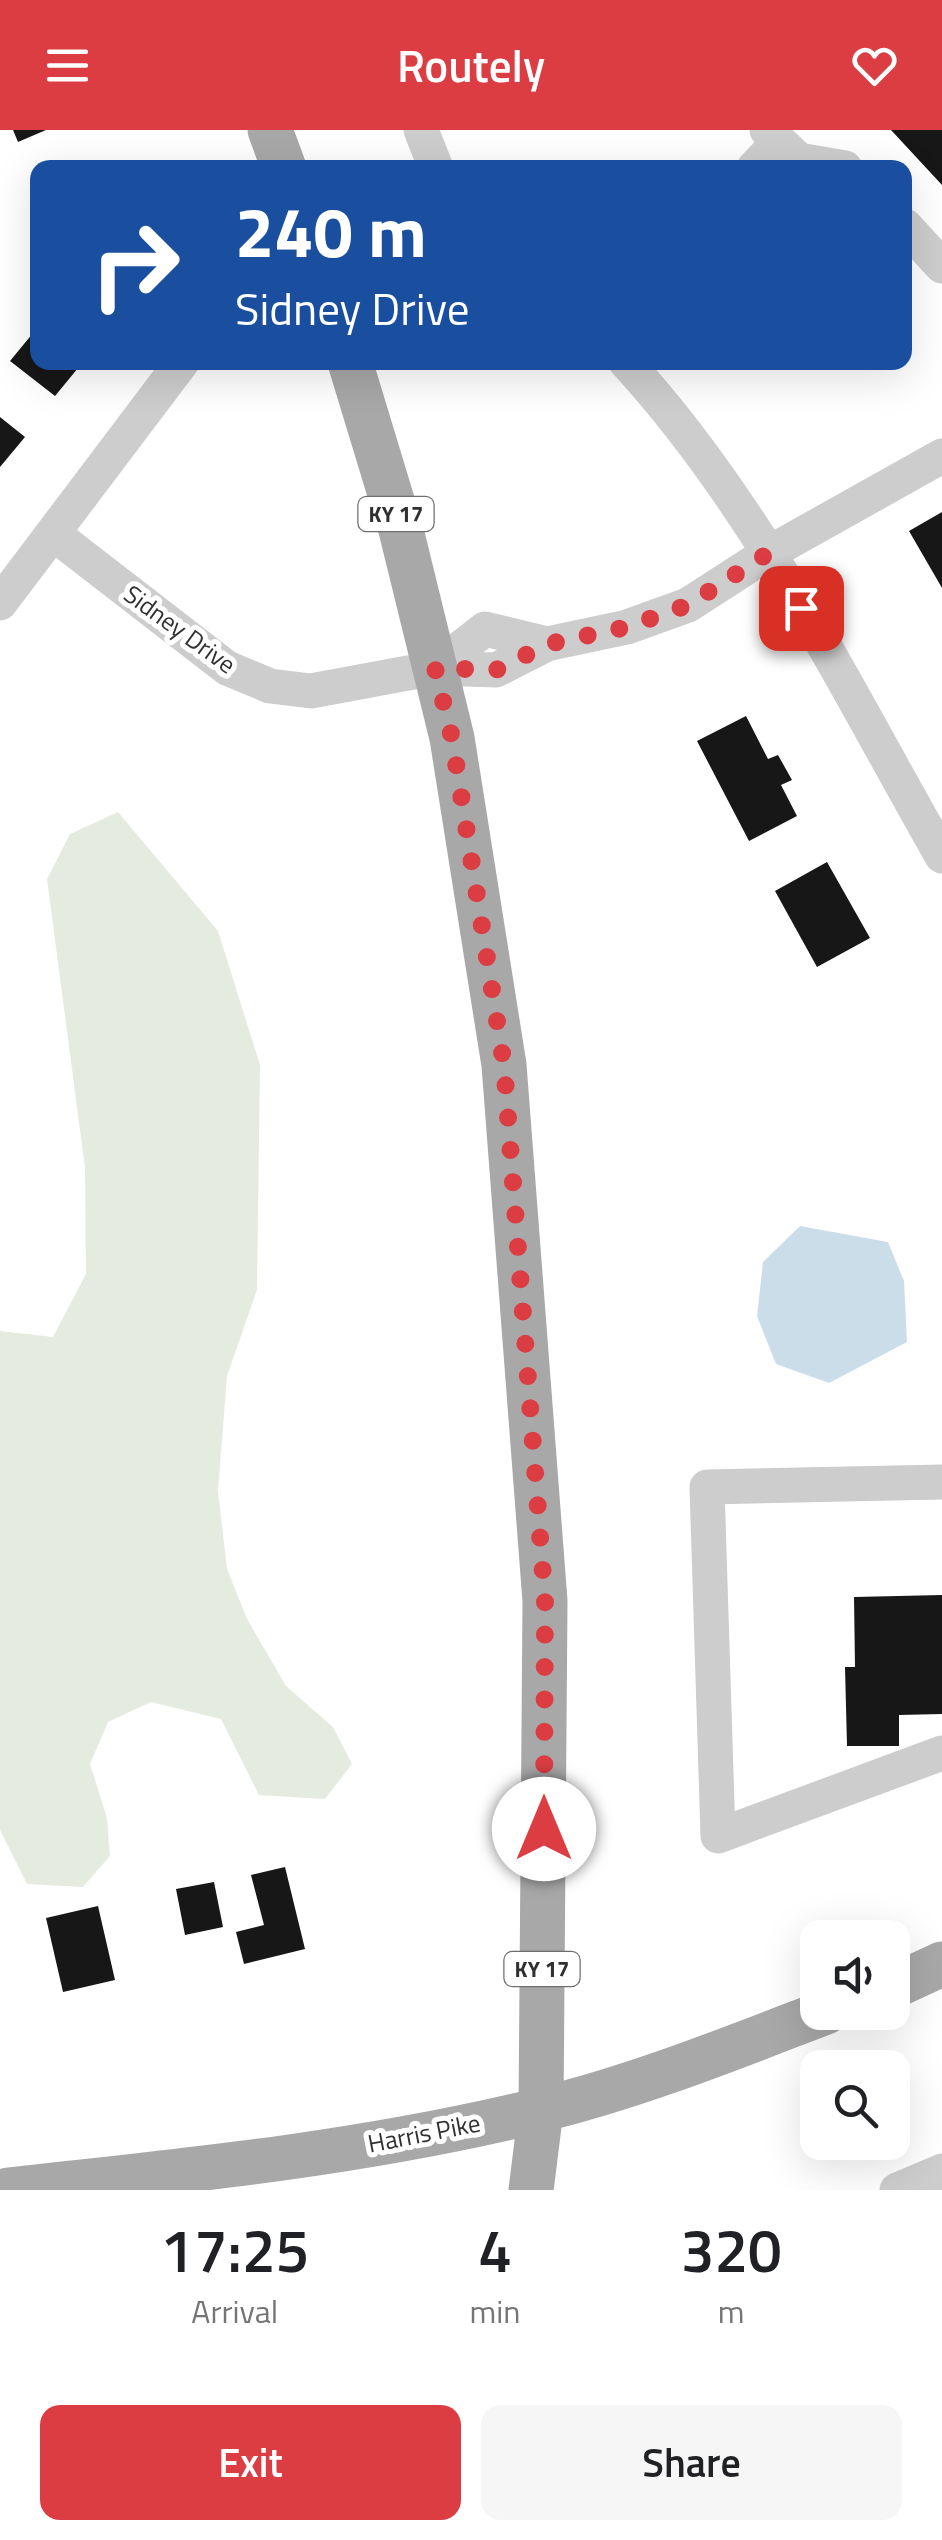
<!DOCTYPE html>
<style>
:root{--surface:#fff;--page:#f6f6f6;--text:#202124;--muted:#757577;--accent:#db3d43}
body{margin:0;font-family:"Titillium Web",sans-serif;background:var(--page);color:var(--text);height:100vh;display:flex;flex-direction:column;font-size:38px;white-space:nowrap}
*{box-sizing:border-box;margin:0}
p{font-size:32px;color:var(--muted)}
.icon{flex:none;width:55px;height:55px;fill:none;stroke:currentColor;stroke-width:2;stroke-linecap:round;stroke-linejoin:round}
.map{position:relative;height:2060px;overflow:hidden}
.details{display:flex;flex-direction:column;background:var(--surface);flex:1}
.details>*{flex:none}
.guide{position:absolute;left:30px;top:30px;width:882px;height:210px;border-radius:20px;box-shadow:0 10px 40px #0002;background:#1a4fa0;color:#fff;overflow:hidden}
.buttons{position:absolute;left:800px;top:1790px;display:grid;gap:20px}
.buttons a{display:grid;place-items:center;width:110px;height:110px;border-radius:20px;background:var(--surface);box-shadow:0 10px 40px #0002;font-size:50px}
.pin{position:absolute;display:grid;place-items:center;width:85px;height:85px;color:#fff;margin:-42px;border-radius:20px;box-shadow:0 5px 15px #0006}
.me{position:absolute;width:110px;margin:-55px;rotate:0deg;stroke-linejoin:round;filter:drop-shadow(0 0 8px #0008)}
.turn{display:flex;align-items:center;gap:35px;height:210px;padding:0 40px;font-size:45px}
.turn .icon{width:130px;height:130px;stroke-width:2.5}
.turn b{display:block;font-size:70px;line-height:85px}
.eta{display:flex;justify-content:space-evenly;align-items:center;height:170px;text-align:center}
.eta b{font-size:60px;font-weight:600;line-height:70px}
.cta{display:flex;gap:20px;margin-top:auto;padding:20px 40px}
.cta a{flex:1;height:115px;border-radius:20px;background:var(--accent);color:#fff;font-size:40px;font-weight:600;line-height:115px;text-align:center}
.cta a+a{background:var(--page);color:var(--text)}
header{display:flex;justify-content:space-between;align-items:center;height:130px;padding:0 40px;background:var(--accent);color:#fff;font-size:45px;font-weight:600}
.map>svg:first-child{display:block}
.green{fill:#e5ecdf}
.water{fill:#ccddea}
.building{fill:#171717}
.lines{fill:none;stroke-linecap:round;stroke-linejoin:round}
.minor{stroke:#cdcdcd;stroke-width:35}
.major{stroke:#a8a8a8;stroke-width:45}
.route{stroke:#db3d43;stroke-width:18;stroke-dasharray:0 32.4}
.labels{text-anchor:middle;dominant-baseline:central;stroke-width:10;stroke-linejoin:round;paint-order:stroke}
.shield{fill:#fff;stroke:#6e6e6e;stroke-width:2.5}
.shield-label{font-size:22px;font-weight:bold;fill:#303030}
.street-label{font-size:25px;fill:#303030;stroke:#fff}
</style>
<header><svg class="icon" aria-label="menu" viewBox="0 0 24 24"><path d="M4 6h16M4 12h16M4 18h16"/></svg>Routely<svg class="icon" aria-label="heart" viewBox="0 0 24 24"><path d="M12 20l-8-8c-3-5 5-10 8-4 3-6 11-1 8 4z"/></svg></header>
<div class="map">
<svg width="942" height="2060" viewBox="0 0 942 2060">
<rect width="100%" height="100%" fill="#fff"/>
<!-- green -->
<path class="green" d="M 118,682 L 218,801 L 260,935 L 257,1160 L 227,1246 L 218,1361 L 227,1439 L 247,1489 L 286,1556 L 333,1597 L 352,1634 L 325,1669 L 259,1665 L 221,1589 L 151,1572 L 108,1592 L 90,1634 L 107,1688 L 110,1726 L 83,1757 L 27,1754 L 0,1700 L 0,1201 L 53,1207 L 86,1144 L 85,1038 L 47,749 L 70,704 Z"/>
<!-- water -->
<path class="water" d="M 800,1096 L 888,1112 L 904,1151 L 907,1212 L 829,1253 L 776,1234 L 757,1186 L 763,1132 Z"/>
<!-- building -->
<path class="building" d="M 13,0 L 46,0 L 18,12 Z
M 891,0 L 942,0 L 942,55 Z
M 38,197 L 38,232 L 83,232 L 55,266 L 10,231 Z
M 0,287 L 25,307 L 0,337 Z
M 942,382 L 942,458 L 909,401 Z
M 746,586 L 768,629 L 778,625 L 792,650 L 781,655 L 797,686 L 749,711 L 697,611 Z
M 827,732 L 870,808 L 817,837 L 775,761 Z
M 942,1465 L 942,1584 L 899,1585 L 899,1616 L 847,1616 L 845,1537 L 855,1537 L 854,1467 Z
M 285,1737 L 305,1819 L 244,1834 L 236,1802 L 264,1795 L 251,1745 Z
M 214,1752 L 223,1797 L 185,1805 L 176,1759 Z
M 98,1776 L 115,1850 L 63,1862 L 46,1788 Z"/>
<g class="lines">
<!-- minor -->
<path class="minor" d="M 421,0 L 436,38
M 767,0 L 799,30 L 845,38
M 754,38 L 779,12
M 905,96 L 942,136
M 626,232 C 758,376 846,558 942,726
M 55,405 L 227,538 L 270,556 L 311,561 L 435,538 L 496,540 L 547,514 L 627,497 L 688,475 L 767,424 L 942,326
M 0,473 L 182,232
M 435,538 L 485,499 L 547,514
M 942,1352 L 707,1357 L 718,1706 L 942,1623
M 897,2060 L 942,2041"/>
<!-- major -->
<path class="major" d="M 270,0 L 284,38
M 350,232 L 401,400 L 452,608 L 504,935 L 545,1471 L 541,1980 L 531,2060
M 892,1857 L 942,1834
M 8,2060 C 186,2041 365,2023 540,1980 C 638,1956 732,1918 826,1882"/>
</g>
<g class="lines">
<!-- route -->
<path class="route" d="M 544,1699 L 545,1471 L 504,935 L 452,608 L 435,538 L 496,540 L 548,514 L 627,497 L 688,475 L 767,424 L 801,478"/>
</g>
<g class="labels">
<!-- shield labels -->
<g class="shield">
<rect x="358.5" y="367" width="75" height="34" rx="8"/>
<rect x="504.5" y="1822" width="75" height="34" rx="8"/>
</g>
<g class="shield-label">
<text x="396" y="384">KY 17</text>
<text x="542" y="1839">KY 17</text>
</g>
<!-- street labels -->
<g class="street-label">
<text transform="translate(180 499) rotate(36)">Sidney Drive</text>
<text transform="translate(424 2003) rotate(-11)">Harris Pike</text>
</g>
</g>
</svg>
<div class="buttons">
<a><svg class="icon" aria-label="sound" viewBox="0 0 24 24"><path d="M4 9h4l5-4v14l-5-4H4zM17 9q2 3 0 6"/></svg></a>
<a><svg class="icon" aria-label="search" viewBox="0 0 24 24"><circle cx="10" cy="10" r="6"/><path d="M15 15l6 6"/></svg></a>
</div>
<div class="pin" style="left:801px;top:478px;background:#d93025"><svg class="icon" aria-label="arrive" viewBox="0 0 24 24"><path d="M6 21V4h12l-3 4 3 4H6"/></svg></div>
<svg class="me" style="left:544px;top:1699px" viewBox="-20 -20 40 40"><circle r="19" fill="#fff"/><path d="M0-13L10 11 0 6-10 11z" fill="#db3d43"/></svg>
<div class="guide">
<div class="turn"><svg class="icon" aria-label="right" viewBox="0 0 24 24"><path d="M7 20v-9h11M14 6l5 5-5 5"/></svg><div><b>240 m</b>Sidney Drive</div></div>
</div>
</div>
<section class="details">
<div class="eta">
<div><b>17:25</b><p>Arrival</p></div>
<div><b>4</b><p>min</p></div>
<div><b>320</b><p>m</p></div>
</div>
<div class="cta"><a>Exit</a><a>Share</a></div>
</section>
